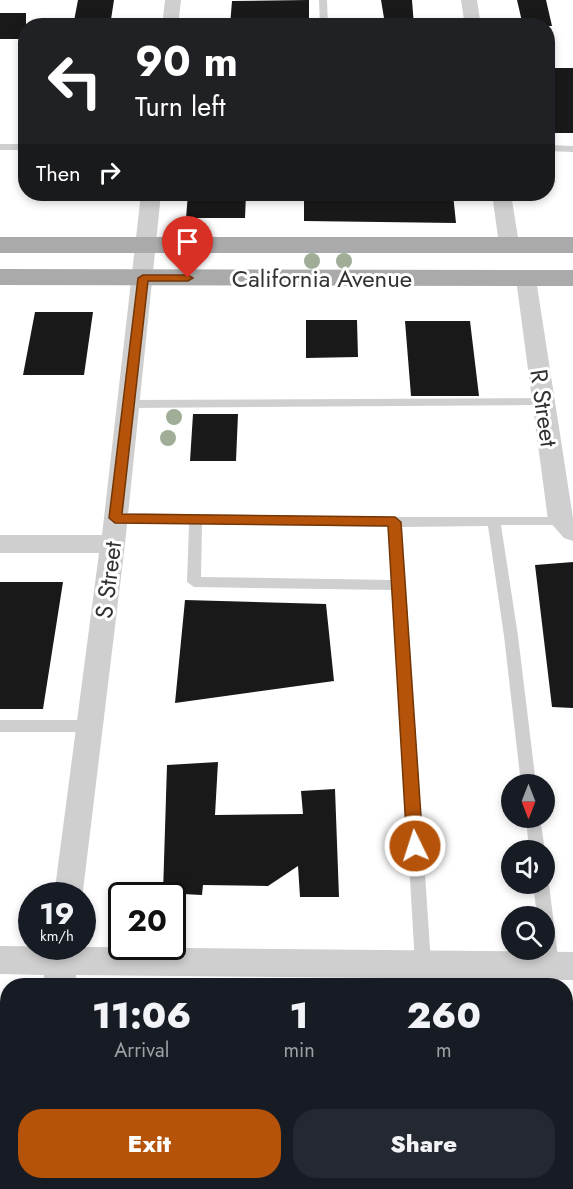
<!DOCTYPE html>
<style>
:root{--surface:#171b24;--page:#242831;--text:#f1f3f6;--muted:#9ea1a6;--accent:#b45309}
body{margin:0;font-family:Jost,sans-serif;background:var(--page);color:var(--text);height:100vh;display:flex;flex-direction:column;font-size:22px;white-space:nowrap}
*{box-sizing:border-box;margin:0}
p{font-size:20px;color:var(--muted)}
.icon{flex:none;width:33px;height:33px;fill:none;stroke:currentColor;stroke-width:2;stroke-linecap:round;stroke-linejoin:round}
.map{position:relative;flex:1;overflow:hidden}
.drawer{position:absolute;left:0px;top:978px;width:573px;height:212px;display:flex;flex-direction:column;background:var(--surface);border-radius:24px 24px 0 0;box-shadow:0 3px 9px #0003}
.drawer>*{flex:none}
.banner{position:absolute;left:18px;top:18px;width:537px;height:183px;border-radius:24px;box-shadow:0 3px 9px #0003;background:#202124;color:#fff;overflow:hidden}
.needle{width:39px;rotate:180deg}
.tools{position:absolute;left:501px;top:774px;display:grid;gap:12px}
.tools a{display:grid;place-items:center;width:54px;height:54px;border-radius:50%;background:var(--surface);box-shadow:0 3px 9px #0003;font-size:30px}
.speed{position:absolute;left:18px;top:882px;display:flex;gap:12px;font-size:30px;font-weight:700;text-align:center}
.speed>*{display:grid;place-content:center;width:78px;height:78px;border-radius:50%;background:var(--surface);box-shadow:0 3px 9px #0003;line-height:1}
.speed small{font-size:15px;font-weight:400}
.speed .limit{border:3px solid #111;border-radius:9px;background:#fff;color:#111}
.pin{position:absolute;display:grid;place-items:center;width:51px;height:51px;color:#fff;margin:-62px -26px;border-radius:50% 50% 50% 0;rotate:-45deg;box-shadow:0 0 6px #0007}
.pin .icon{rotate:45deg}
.me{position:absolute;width:66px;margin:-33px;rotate:356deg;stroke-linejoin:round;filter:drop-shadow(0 0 4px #0008)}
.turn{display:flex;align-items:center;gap:21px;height:126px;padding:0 18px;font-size:27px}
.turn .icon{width:78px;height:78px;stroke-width:2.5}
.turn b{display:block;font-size:42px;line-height:51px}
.then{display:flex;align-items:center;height:57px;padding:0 18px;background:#0003;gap:12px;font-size:22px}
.eta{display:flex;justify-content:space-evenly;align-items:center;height:102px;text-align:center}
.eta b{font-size:36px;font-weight:800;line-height:42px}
.action{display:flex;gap:12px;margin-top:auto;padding:12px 18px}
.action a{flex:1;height:69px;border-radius:24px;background:var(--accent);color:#fff;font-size:24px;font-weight:800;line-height:69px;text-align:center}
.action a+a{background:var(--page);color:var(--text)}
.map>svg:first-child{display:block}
.building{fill:#191919}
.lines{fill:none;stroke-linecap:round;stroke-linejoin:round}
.lane{fill:#cfcfcf;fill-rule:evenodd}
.street{fill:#cfcfcf;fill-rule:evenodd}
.primary{fill:#aaa;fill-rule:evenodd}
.tree{fill:#a0ae97}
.route{fill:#b45309;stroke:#753606;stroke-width:1.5}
.labels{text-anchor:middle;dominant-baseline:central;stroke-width:6;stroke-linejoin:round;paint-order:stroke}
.street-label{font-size:24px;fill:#323232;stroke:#fff}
</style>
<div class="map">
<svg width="573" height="1189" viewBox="0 0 573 1189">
<rect width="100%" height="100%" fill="#fff"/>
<!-- building -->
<path class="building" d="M 78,0 L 114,0 L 110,26 L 73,26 Z
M 309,0 L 309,23 L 230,26 L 232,1 Z
M 381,0 L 412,0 L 414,26 L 385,24 Z
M 517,0 L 546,0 L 552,26 L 523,26 Z
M 0,13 L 26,13 L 26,39 L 0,39 Z
M 548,68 L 573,68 L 573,133 L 548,133 Z
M 188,194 L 246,194 L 245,218 L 186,218 Z
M 304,194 L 453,194 L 456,223 L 304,221 Z
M 35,312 L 93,312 L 84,375 L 23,375 Z
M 306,320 L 357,320 L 358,357 L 306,358 Z
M 405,321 L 470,321 L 479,396 L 411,396 Z
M 193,414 L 238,414 L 236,461 L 190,461 Z
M 573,562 L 573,708 L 552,707 L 535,565 Z
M 0,582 L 63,582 L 43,709 L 0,709 Z
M 185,600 L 326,604 L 334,681 L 175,703 Z
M 218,762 L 215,815 L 303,814 L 301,791 L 335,789 L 339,897 L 300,897 L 298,866 L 268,886 L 203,885 L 202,895 L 163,893 L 167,765 Z"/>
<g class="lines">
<!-- lane -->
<path class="lane" d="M 319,0 L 327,0 L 328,26 L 320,26 Z
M 0,144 L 26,144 L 26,150 L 0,150 Z
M 548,145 L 573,146 L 573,152 L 548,151 Z
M 542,398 L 548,402 L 546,405 L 129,408 L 123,404 L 129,400 Z
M 115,513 L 395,517 L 565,517 L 566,520 L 560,525 L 501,525 L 518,636 L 536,784 L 521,784 L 504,636 L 488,526 L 402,527 L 431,964 L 429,969 L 423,972 L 417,969 L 415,964 L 393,590 L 194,587 L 187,582 L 189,524 L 115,523 L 109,518 ZM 202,524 L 389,527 L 392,580 L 201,577 Z
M 0,720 L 89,720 L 94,722 L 96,726 L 94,730 L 89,732 L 0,732 Z
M 526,818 L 540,818 L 545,850 L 544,851 L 529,850 Z
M 544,878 L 549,884 L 559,966 L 557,971 L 551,974 L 545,971 L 541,950 L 544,950 L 544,916 L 537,916 L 533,884 L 544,884 Z"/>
<!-- street -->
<path class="street" d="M 165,0 L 181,0 L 178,26 L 162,26 Z
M 461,0 L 477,0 L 481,26 L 465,26 Z
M 141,194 L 161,194 L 125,544 L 82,899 L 82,896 L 54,896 L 99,553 L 0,553 L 0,535 L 102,535 Z
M 492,194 L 511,194 L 519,244 L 516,248 L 502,248 L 499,244 Z
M 526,273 L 533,275 L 536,279 L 573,518 L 573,541 L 564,538 L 548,520 L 516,279 L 519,275 Z
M 0,946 L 573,952 L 573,980 L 76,975 L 75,986 L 43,986 L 44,975 L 0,974 Z
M 22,1182 L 56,1182 L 55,1189 L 21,1189 Z"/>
<!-- primary -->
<path class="primary" d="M 0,237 L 573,237 L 573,253 L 0,253 Z
M 0,269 L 573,270 L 573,286 L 0,285 Z"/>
</g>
<!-- trees -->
<g class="tree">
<circle cx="312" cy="261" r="8"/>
<circle cx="344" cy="261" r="8"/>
<circle cx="174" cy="417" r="8"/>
<circle cx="168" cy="438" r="8"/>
</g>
<!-- route -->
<path class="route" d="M 143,275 L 188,275 L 193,278 L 188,281 L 148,281 L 122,514 L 395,517 L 401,522 L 423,846 L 421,851 L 415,853 L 410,851 L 407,846 L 388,526 L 115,523 L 109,518 L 138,278 Z"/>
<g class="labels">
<!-- street labels -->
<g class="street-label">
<text x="322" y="278">California Avenue</text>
<text transform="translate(544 408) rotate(82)">R Street</text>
<text transform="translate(108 580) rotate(-83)">S Street</text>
</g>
</g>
</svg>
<div class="tools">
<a><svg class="needle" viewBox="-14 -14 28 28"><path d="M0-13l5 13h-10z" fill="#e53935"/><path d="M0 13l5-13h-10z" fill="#9ea1a6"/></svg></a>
<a><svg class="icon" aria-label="sound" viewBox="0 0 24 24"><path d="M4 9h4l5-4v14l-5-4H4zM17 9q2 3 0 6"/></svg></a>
<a><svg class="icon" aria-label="search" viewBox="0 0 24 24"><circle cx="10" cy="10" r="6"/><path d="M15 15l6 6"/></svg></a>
</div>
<div class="speed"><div>19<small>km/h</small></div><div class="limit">20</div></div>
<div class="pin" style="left:188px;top:278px;background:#d93025"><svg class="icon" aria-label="arrive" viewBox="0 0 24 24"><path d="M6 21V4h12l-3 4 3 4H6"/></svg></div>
<svg class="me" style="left:415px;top:846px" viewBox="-20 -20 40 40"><circle r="17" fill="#b45309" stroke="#fff" stroke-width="3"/><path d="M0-11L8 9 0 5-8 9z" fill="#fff"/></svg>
<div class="banner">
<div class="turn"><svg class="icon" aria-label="left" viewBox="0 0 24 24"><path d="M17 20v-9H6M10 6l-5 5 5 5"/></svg><div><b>90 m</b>Turn left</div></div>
<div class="then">Then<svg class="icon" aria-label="right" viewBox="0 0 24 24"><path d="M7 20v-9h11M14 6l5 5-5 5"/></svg></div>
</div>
<section class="drawer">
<div class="eta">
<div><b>11:06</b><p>Arrival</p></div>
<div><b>1</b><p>min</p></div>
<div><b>260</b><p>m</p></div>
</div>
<div class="action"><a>Exit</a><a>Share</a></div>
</section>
</div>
